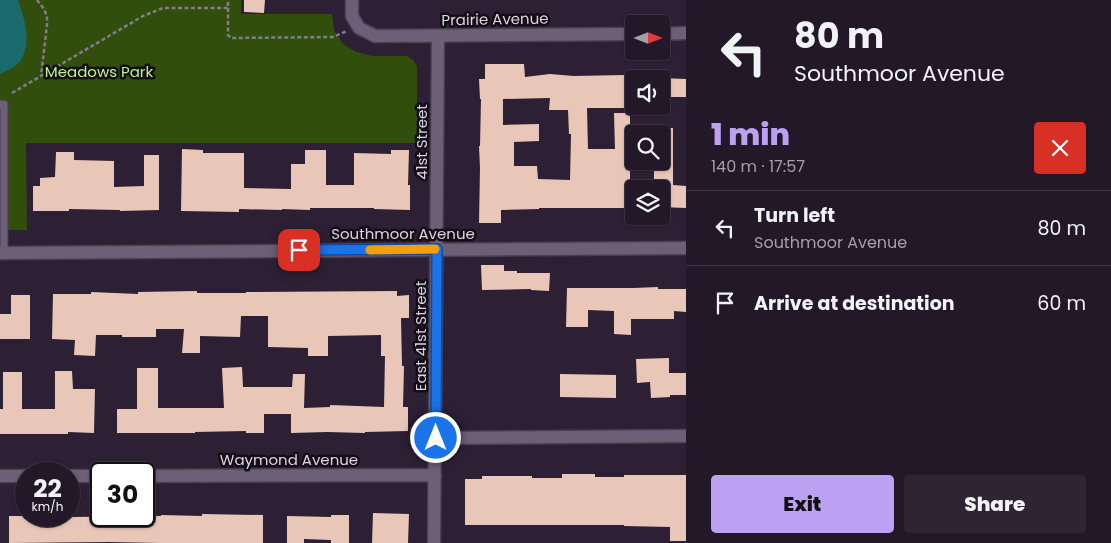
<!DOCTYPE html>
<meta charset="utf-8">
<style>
:root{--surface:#221828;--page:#2e2534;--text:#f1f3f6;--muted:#a2a0a8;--line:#3f3745;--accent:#bca0f2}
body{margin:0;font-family:Poppins,sans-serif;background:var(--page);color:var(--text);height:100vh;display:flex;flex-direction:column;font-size:19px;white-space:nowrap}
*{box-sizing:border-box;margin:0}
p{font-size:16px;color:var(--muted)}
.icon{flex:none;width:28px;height:28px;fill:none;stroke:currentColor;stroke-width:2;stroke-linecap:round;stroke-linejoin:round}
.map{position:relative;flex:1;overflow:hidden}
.drawer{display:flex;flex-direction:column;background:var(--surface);width:425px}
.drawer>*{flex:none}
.top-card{background:#221828;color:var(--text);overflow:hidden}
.needle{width:32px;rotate:90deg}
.controls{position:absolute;left:625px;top:15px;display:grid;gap:10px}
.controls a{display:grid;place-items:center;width:45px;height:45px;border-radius:5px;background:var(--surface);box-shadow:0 1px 4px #0004,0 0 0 1px var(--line);font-size:25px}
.speed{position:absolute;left:15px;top:462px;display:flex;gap:10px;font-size:25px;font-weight:700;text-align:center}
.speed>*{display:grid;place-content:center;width:65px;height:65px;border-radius:50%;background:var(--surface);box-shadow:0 1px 4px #0004,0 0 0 1px var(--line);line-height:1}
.speed small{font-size:12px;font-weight:400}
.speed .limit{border:2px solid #111;border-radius:8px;background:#fff;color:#111}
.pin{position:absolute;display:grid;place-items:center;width:42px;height:42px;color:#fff;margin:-21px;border-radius:10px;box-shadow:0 2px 8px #0006}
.me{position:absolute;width:55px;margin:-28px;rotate:0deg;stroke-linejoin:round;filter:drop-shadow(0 0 4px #0008)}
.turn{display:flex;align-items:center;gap:18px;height:105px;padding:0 25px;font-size:22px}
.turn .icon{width:65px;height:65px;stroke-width:2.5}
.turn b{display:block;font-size:35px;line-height:42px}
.round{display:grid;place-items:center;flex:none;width:52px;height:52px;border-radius:5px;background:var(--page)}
.overview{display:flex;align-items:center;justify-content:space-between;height:85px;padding:0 25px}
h1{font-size:30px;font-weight:800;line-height:38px;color:var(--accent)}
.button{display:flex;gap:10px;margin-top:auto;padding:10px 25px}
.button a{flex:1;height:58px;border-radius:5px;background:var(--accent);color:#111;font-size:20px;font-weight:800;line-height:58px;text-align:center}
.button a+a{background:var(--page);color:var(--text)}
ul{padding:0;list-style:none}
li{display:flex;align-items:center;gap:15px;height:75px;padding:0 25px;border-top:1px solid var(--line)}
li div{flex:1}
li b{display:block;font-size:19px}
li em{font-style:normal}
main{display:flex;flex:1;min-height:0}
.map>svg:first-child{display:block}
.green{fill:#314e0c}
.water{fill:#186a6d}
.building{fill:#e8c7b9;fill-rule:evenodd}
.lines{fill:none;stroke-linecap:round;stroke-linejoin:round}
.service-casing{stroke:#493e50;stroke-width:9}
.minor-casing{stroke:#493e50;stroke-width:15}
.path{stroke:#867b8d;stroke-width:2.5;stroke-dasharray:4 2.5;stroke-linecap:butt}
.service{stroke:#6d5f77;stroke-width:7}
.minor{stroke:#6d5f77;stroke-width:12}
.route-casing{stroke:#114b97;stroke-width:12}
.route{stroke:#1a73e8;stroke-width:9}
.slow{stroke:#f59e0b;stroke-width:9}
.labels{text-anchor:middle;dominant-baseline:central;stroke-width:5;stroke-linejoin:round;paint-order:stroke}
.street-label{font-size:15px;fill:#ddd5e3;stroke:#120d16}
.park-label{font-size:15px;fill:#bbf485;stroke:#120d16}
</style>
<main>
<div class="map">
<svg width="686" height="543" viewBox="0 0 686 543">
<rect width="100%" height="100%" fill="#2d2035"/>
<!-- green -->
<path class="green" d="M 0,0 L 241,0 L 241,14 L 332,14 L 334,30 L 343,44 L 356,52 L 372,56 L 407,56 L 413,60 L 417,66 L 417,143 L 26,143 L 27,230 L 0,230 Z"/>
<!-- water -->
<path class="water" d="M 0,0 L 18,0 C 24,18 32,39 22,58 C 19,66 7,70 0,74 Z"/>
<!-- building -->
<path class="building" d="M 244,0 L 265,0 L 264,13 L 244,12 Z
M 485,64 L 524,64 L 525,77 L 550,74 L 574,76 L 624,75 L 625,108 L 587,108 L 588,149 L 615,149 L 614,113 L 630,113 L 630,183 L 634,183 L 634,208 L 539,208 L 539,209 L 501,210 L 501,223 L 479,223 L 480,168 L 479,146 L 480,146 L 481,99 L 480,99 L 479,79 L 485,79 ZM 550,98 L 549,110 L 568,110 L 569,134 L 571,134 L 570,180 L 538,179 L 537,166 L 514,166 L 514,142 L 539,141 L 539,124 L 503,125 L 503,99 Z
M 661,78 L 686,79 L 686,97 L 661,97 Z
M 661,128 L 673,128 L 673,185 L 686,186 L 686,208 L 661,207 L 661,189 L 654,189 L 654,161 L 661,161 Z
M 182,149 L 203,150 L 203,153 L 244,153 L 244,188 L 291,189 L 291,164 L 305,164 L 305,150 L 326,150 L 326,185 L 354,185 L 354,153 L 391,154 L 391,150 L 409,150 L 408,185 L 410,185 L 410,210 L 374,209 L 374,208 L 310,208 L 310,210 L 282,209 L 282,210 L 239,209 L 239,212 L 181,211 Z
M 56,152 L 74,152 L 74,160 L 114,161 L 114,187 L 144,186 L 144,155 L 159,155 L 159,210 L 120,211 L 120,210 L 69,209 L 69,211 L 33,211 L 33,186 L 40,186 L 40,178 L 55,177 Z
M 481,265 L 504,265 L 504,271 L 517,271 L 517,273 L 550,273 L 549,291 L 531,290 L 531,289 L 482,290 Z
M 658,287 L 658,289 L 686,289 L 686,312 L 674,311 L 674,319 L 631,319 L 631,335 L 614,334 L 614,311 L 588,310 L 588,327 L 566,327 L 567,288 L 634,288 Z
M 197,291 L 197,293 L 246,293 L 246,292 L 397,291 L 397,296 L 409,295 L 409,318 L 401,318 L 402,366 L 404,366 L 403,407 L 408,407 L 408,431 L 365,432 L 365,433 L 327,432 L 291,433 L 291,414 L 264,414 L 264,433 L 246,433 L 246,431 L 195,432 L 195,433 L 117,433 L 117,409 L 137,409 L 137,368 L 158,368 L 158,408 L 224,408 L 222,368 L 242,367 L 243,387 L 292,387 L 293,374 L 305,374 L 304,408 L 330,407 L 330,405 L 384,407 L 385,356 L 381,356 L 381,335 L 328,336 L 328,356 L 308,356 L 308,348 L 268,347 L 268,316 L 241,316 L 240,337 L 200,336 L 200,353 L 182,353 L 184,329 L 156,329 L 156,337 L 122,337 L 122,335 L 96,335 L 95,356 L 74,355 L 75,340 L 52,339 L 53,294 L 91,294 L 91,292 L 138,294 L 138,292 Z
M 11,295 L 30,295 L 30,339 L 0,339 L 0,314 L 11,314 Z
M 669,358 L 669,373 L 686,373 L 686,395 L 670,395 L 670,397 L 651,398 L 650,382 L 637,383 L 636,359 Z
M 55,371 L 72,371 L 73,389 L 95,389 L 94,433 L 68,432 L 68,434 L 0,434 L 0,409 L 3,409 L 3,372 L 22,372 L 22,409 L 55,409 Z
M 560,374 L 616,375 L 616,398 L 560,397 Z
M 562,474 L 595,474 L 595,477 L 624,477 L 624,475 L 686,475 L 686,541 L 670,541 L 670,527 L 624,526 L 624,525 L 465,525 L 465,479 L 482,479 L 482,476 L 532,476 L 532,478 L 562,478 Z
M 373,513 L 409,514 L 408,543 L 372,543 Z
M 202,514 L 263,515 L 263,543 L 161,543 L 109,542 L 9,543 L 9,516 L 71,516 L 71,517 L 161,516 L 161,515 L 202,516 Z
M 331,515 L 349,515 L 349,543 L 331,543 L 331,540 L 304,539 L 304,543 L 287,543 L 287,516 L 331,517 Z"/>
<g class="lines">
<defs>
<path id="service" d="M 0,104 L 4,104 L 4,253"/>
<path id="minor" d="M 352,0 L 352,16 L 359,28 L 375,36 L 634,34
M 661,34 L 686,33
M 0,253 L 686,248
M 435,438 L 686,436
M 0,476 L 26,476
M 69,476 L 101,476
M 144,476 L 435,475
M 434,543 L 438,36"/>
</defs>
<!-- service casing -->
<use href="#service" class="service-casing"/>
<!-- minor casing -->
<use href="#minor" class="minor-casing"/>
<!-- path -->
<path class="path" d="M 37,0 L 44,9 L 47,16 L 47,25 L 41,76
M 228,8 L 228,35 L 231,38 L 333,37 L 347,31
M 12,93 L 143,16 L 163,8 L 228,8 L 228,0"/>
<!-- service -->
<use href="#service" class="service"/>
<!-- minor -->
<use href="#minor" class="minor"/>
</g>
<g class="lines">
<defs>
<path id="route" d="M 299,250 L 437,249 L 436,438"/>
</defs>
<!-- route casing -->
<use href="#route" class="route-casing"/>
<!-- route -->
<use href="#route" class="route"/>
<!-- slow -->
<path class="slow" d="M 370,250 L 435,249"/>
</g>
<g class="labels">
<!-- street labels -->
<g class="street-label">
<text transform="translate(495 19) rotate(-1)">Prairie Avenue</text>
<text transform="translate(421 142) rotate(-90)">41st Street</text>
<text x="403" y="233">Southmoor Avenue</text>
<text transform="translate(420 336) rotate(-90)">East 41st Street</text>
<text x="289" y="459">Waymond Avenue</text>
</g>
<!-- park labels -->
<g class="park-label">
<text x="99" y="71">Meadows Park</text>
</g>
</g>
</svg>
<div class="controls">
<a><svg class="needle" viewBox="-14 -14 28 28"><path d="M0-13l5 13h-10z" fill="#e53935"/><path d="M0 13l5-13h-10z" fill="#a2a0a8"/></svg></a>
<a><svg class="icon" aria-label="sound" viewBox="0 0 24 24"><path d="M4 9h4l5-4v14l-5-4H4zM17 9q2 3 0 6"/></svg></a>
<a><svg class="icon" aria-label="search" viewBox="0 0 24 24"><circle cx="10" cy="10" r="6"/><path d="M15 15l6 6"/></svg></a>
<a><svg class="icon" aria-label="layers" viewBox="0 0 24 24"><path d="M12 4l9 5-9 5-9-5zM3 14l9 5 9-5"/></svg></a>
</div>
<div class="speed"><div>22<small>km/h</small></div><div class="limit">30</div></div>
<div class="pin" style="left:299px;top:250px;background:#d93025"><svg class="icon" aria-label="arrive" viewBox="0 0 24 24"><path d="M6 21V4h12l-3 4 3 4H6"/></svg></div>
<svg class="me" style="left:436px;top:438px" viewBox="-20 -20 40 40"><circle r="17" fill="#1a73e8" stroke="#fff" stroke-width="3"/><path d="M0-11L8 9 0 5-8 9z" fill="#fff"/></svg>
</div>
<section class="drawer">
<div class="top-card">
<div class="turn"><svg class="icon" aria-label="left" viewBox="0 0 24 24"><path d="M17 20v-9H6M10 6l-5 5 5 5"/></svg><div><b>80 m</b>Southmoor Avenue</div></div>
</div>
<div class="overview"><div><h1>1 min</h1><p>140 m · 17:57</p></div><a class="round" style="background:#d93025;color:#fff"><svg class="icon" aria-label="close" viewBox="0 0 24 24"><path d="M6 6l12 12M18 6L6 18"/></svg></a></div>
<ul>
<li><svg class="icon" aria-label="left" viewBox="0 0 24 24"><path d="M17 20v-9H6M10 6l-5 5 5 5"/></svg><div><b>Turn left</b><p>Southmoor Avenue</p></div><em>80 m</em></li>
<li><svg class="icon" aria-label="arrive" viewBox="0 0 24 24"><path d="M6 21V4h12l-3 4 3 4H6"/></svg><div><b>Arrive at destination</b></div><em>60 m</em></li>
</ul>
<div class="button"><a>Exit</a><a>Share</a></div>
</section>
</main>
